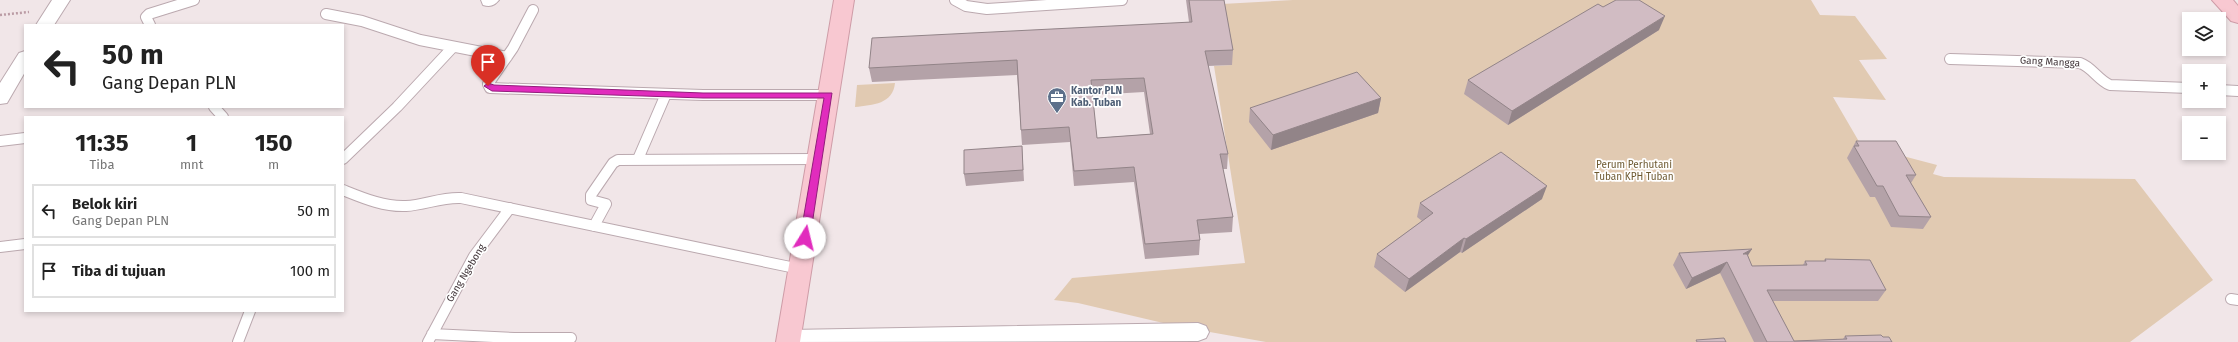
<!DOCTYPE html>
<html lang="id">
<meta charset="utf-8">
<style>
:root{--surface:#fff;--page:#f6f6f6;--text:#222;--muted:#767676;--line:#e0e0e0}
body{margin:0;font-family:"Fira Sans",sans-serif;background:var(--page);color:var(--text);height:100vh;display:flex;flex-direction:column;font-size:15px;white-space:nowrap}
*{box-sizing:border-box;margin:0}
p{font-size:13px;color:var(--muted)}
.icon{flex:none;width:22px;height:22px;fill:none;stroke:currentColor;stroke-width:2;stroke-linecap:round;stroke-linejoin:round}
.map{position:relative;flex:1;overflow:hidden}
.side{position:absolute;left:24px;top:116px;width:320px;height:196px;display:flex;flex-direction:column;background:var(--surface);border-radius:0px;box-shadow:0 2px 6px #0003}
.side>*{flex:none}
.top-card{position:absolute;left:24px;top:24px;width:320px;height:84px;border-radius:0px;box-shadow:0 2px 6px #0003;background:#fff;color:var(--text);overflow:hidden}
.buttons{position:absolute;left:2182px;top:12px;display:grid;gap:8px}
.buttons a{display:grid;place-items:center;width:44px;height:44px;border-radius:0px;background:var(--surface);box-shadow:0 2px 6px #0003;font-size:20px}
.pin{position:absolute;display:grid;place-items:center;width:34px;height:34px;color:#fff;margin:-41px -17px;border-radius:50% 50% 50% 0;rotate:-45deg;box-shadow:0 0 4px #0007}
.pin .icon{rotate:45deg}
.me{position:absolute;width:44px;margin:-22px;rotate:9deg;stroke-linejoin:round;filter:drop-shadow(0 0 3px #0008)}
.turn{display:flex;align-items:center;gap:14px;height:84px;padding:0 12px;font-size:18px}
.turn .icon{width:52px;height:52px;stroke-width:2.5}
.turn b{display:block;font-size:28px;line-height:34px}
.eta{display:flex;justify-content:space-evenly;align-items:center;height:68px;text-align:center}
.eta b{font-size:24px;font-weight:700;line-height:28px}
ul{padding:0;list-style:none}
li{display:flex;align-items:center;gap:12px;height:54px;margin:0 8px 6px;padding:0 4px;border:2px solid var(--line);border-radius:0px}
li div{flex:1}
li b{display:block;font-size:15px}
li em{font-style:normal}
.map>svg:first-child{display:block}
.green{fill:#e1cab2}
.lines{fill:none;stroke-linecap:round;stroke-linejoin:round}
.lane-casing{stroke:#bba9af;stroke-width:12}
.street-casing{stroke:#bba9af;stroke-width:2}
.secondary-casing{stroke:#ce9ca7;stroke-width:2}
.path{stroke:#bb9ca5;stroke-width:2.5;stroke-dasharray:2 2;stroke-linecap:butt}
.lane{stroke:#fff;stroke-width:10}
.street{fill:#fff;fill-rule:evenodd}
.secondary{fill:#f8c8d1;fill-rule:evenodd}
.wall{fill:#b4a2a8;fill-rule:evenodd}
.shaded-wall{fill:#928488}
.building{fill:#d1bcc3;stroke:#928488;fill-rule:evenodd}
.route{fill:#e12cbd;stroke:#921d7b}
.labels{text-anchor:middle;dominant-baseline:central;stroke-width:3.5;stroke-linejoin:round;paint-order:stroke}
.street-label{font-size:10px;fill:#42363a;stroke:#fff}
.service-label{font-size:10px;font-weight:bold;fill:#4e5e75;stroke:#fff;text-anchor:start}
.park-label{font-size:10px;fill:#6d5930;stroke:#fff}
</style>
<div class="map">
<svg width="2238" height="342" viewBox="0 0 2238 342">
<rect width="100%" height="100%" fill="#f1e6e8"/>
<!-- green -->
<path class="green" d="M 1293,0 L 1811,0 L 1820,15 L 1855,16 L 1887,59 L 1859,60 L 1886,100 L 1833,97 L 1861,145 L 1937,165 L 1933,174 L 1944,177 L 2135,179 L 2213,280 L 2130,342 L 1266,342 L 1176,326 L 1078,303 L 1054,300 L 1072,278 L 1245,263 L 1214,66 L 1232,65 L 1222,4 Z
M 895,83 C 893,104 873,105 855,107 L 857,85 Z"/>
<g class="lines">
<defs>
<path id="lane" d="M 955,0 L 966,6 L 987,9 L 1122,0
M 533,10 L 513,48 L 488,84 L 490,88 L 703,95 L 829,95
M 326,14 L 362,21 L 420,40 L 507,57
M 150,25 L 146,17 L 149,14 L 194,0
M 1950,59 L 2080,63 C 2092,67 2098,80 2110,85 L 2189,88
M 2219,90 L 2238,91
M 214,107 L 223,117
M 0,141 L 25,138
M 343,159 L 397,107 L 453,47
M 638,159 L 666,94
M 343,190 C 363,198 384,207 406,206 C 425,205 441,197 461,198 L 800,269
M 594,226 L 606,204 L 591,200 L 591,195 L 613,163 L 618,160 L 818,159
M 0,247 L 25,244
M 2231,299 L 2238,300
M 432,334 L 514,338 L 571,338
M 238,342 L 250,311
M 428,342 L 474,256 L 510,208"/>
<path id="street" d="M 52,0 L 70,0 L 54,25 L 36,25 Z
M 481,0 L 499,0 C 494,6 490,7 483,5 Z
M 25,51 L 25,72 L 7,103 L 0,104 L 0,83 L 19,53 Z
M 1198,323 L 1206,326 L 1209,332 L 1206,338 L 1198,341 L 779,342 L 778,339 L 781,332 L 789,330 Z"/>
<path id="secondary" d="M 834,0 L 854,0 L 800,342 L 776,342 Z
M 2212,0 L 2233,0 L 2238,6 L 2238,23 L 2231,21 Z"/>
</defs>
<!-- lane casing -->
<use href="#lane" class="lane-casing"/>
<!-- street casing -->
<use href="#street" class="street-casing"/>
<!-- secondary casing -->
<use href="#secondary" class="secondary-casing"/>
<!-- path -->
<path class="path" d="M 0,15 L 29,12"/>
<!-- lane -->
<use href="#lane" class="lane"/>
<!-- street -->
<use href="#street" class="street"/>
<!-- secondary -->
<use href="#secondary" class="secondary"/>
</g>
<!-- wall -->
<path class="wall" d="M 1186,0 L 1224,0 L 1233,50 L 1232,65 L 1208,66 L 1228,154 L 1227,169 L 1223,169 L 1233,217 L 1232,232 L 1199,234 L 1200,240 L 1199,255 L 1145,259 L 1134,182 L 1074,186 L 1070,142 L 1022,145 L 1017,75 L 872,82 L 869,68 L 1189,22 ZM 1144,92 L 1150,134 L 1097,138 L 1092,95 Z
M 1603,7 L 1659,30 L 1508,125 L 1464,94 L 1468,80 Z
M 1381,98 L 1378,113 L 1271,150 L 1249,122 L 1250,108 Z
M 1856,141 L 1916,175 L 1911,183 L 1931,217 L 1923,229 L 1891,227 L 1875,197 L 1870,197 L 1847,158 Z
M 1022,146 L 1024,181 L 966,186 L 964,174 Z
M 1542,199 L 1462,253 L 1460,252 L 1405,292 L 1374,267 L 1377,254 L 1422,221 L 1417,217 L 1420,203 Z
M 1679,253 L 1748,256 L 1752,266 L 1803,265 L 1805,261 L 1824,261 L 1825,259 L 1886,290 L 1878,301 L 1773,301 L 1794,341 L 1843,339 L 1845,336 L 1883,337 L 1892,342 L 1754,342 L 1720,273 L 1686,289 L 1673,265 Z"/>
<!-- shaded-wall -->
<path class="shaded-wall" d="M 1665,16 L 1659,30 L 1508,125 L 1512,111 Z
M 1381,98 L 1378,113 L 1271,150 L 1273,135 Z
M 1547,186 L 1542,199 L 1462,253 L 1466,239 Z
M 1464,238 L 1460,252 L 1405,292 L 1409,279 Z
M 1752,249 L 1745,260 L 1743,254 Z
M 1727,262 L 1720,273 L 1686,289 L 1692,278 Z"/>
<!-- building -->
<path class="building" d="M 1189,0 L 1224,0 L 1233,50 L 1205,51 L 1228,154 L 1220,154 L 1233,217 L 1197,220 L 1200,240 L 1145,244 L 1134,167 L 1074,171 L 1069,127 L 1021,130 L 1017,60 L 869,68 L 872,38 L 1192,22 ZM 1144,78 L 1153,134 L 1097,138 L 1091,80 Z
M 1616,0 L 1639,0 L 1665,16 L 1512,111 L 1468,80 L 1598,4 L 1603,7 Z
M 1357,72 L 1381,98 L 1273,135 L 1250,108 Z
M 1856,141 L 1896,141 L 1916,175 L 1906,175 L 1931,217 L 1899,216 L 1883,186 L 1877,186 L 1854,146 L 1859,146 Z
M 1022,146 L 1023,170 L 964,174 L 964,150 Z
M 1501,152 L 1547,186 L 1466,239 L 1464,238 L 1409,279 L 1377,254 L 1433,213 L 1420,203 Z
M 1752,249 L 1743,254 L 1747,254 L 1752,266 L 1807,265 L 1805,261 L 1826,261 L 1825,259 L 1870,260 L 1886,290 L 1767,290 L 1794,341 L 1847,339 L 1845,336 L 1881,335 L 1883,337 L 1889,337 L 1892,342 L 1767,342 L 1727,262 L 1692,278 L 1679,253 Z
M 1724,338 L 1726,342 L 1697,342 L 1696,340 Z"/>
<!-- route -->
<path class="route" d="M 488,83 L 494,85 L 703,93 L 832,93 L 810,238 L 805,241 L 800,238 L 824,98 L 703,98 L 492,91 L 484,86 Z"/>
<!-- icons -->
<defs>
<symbol id="office-pin" viewBox="-11 -11 22 30"><path d="M0 17L-7.5 6A9.5 9.5 0 1 1 7.5 6Z" fill="#5c6f8a" stroke="#fff"/><path d="M-6-3h4V-5.5h4V-3h4V5H-6ZM-1-4.5V-3h2v-1.5ZM-6 0V1H6V0Z" fill="#fff"/></symbol>
</defs>
<g fill-rule="evenodd">
<use href="#office-pin" x="1046" y="86" width="22" height="30"/>
</g>
<g class="labels">
<!-- street labels -->
<g class="street-label">
<text transform="translate(2050 62) rotate(3)">Gang Mangga</text>
<text transform="translate(466 273) rotate(-59)">Gang Ngebong</text>
</g>
<!-- service labels -->
<g class="service-label">
<text x="1071" y="91">Kantor PLN<tspan x="1071" dy="12">Kab. Tuban</tspan></text>
</g>
<!-- park labels -->
<g class="park-label">
<text x="1634" y="165">Perum Perhutani<tspan x="1634" dy="12">Tuban KPH Tuban</tspan></text>
</g>
</g>
</svg>
<div class="buttons">
<a><svg class="icon" aria-label="layers" viewBox="0 0 24 24"><path d="M12 4l9 5-9 5-9-5zM3 14l9 5 9-5"/></svg></a>
<a>+</a>
<a>−</a>
</div>
<div class="pin" style="left:488px;top:86px;background:#d93025"><svg class="icon" aria-label="arrive" viewBox="0 0 24 24"><path d="M6 21V4h12l-3 4 3 4H6"/></svg></div>
<svg class="me" style="left:805px;top:238px" viewBox="-20 -20 40 40"><circle r="19" fill="#fff"/><path d="M0-13L10 11 0 6-10 11z" fill="#e12cbd"/></svg>
<div class="top-card">
<div class="turn"><svg class="icon" aria-label="left" viewBox="0 0 24 24"><path d="M17 20v-9H6M10 6l-5 5 5 5"/></svg><div><b>50 m</b>Gang Depan PLN</div></div>
</div>
<section class="side">
<div class="eta">
<div><b>11:35</b><p>Tiba</p></div>
<div><b>1</b><p>mnt</p></div>
<div><b>150</b><p>m</p></div>
</div>
<ul>
<li><svg class="icon" aria-label="left" viewBox="0 0 24 24"><path d="M17 20v-9H6M10 6l-5 5 5 5"/></svg><div><b>Belok kiri</b><p>Gang Depan PLN</p></div><em>50 m</em></li>
<li><svg class="icon" aria-label="arrive" viewBox="0 0 24 24"><path d="M6 21V4h12l-3 4 3 4H6"/></svg><div><b>Tiba di tujuan</b></div><em>100 m</em></li>
</ul>
</section>
</div>
